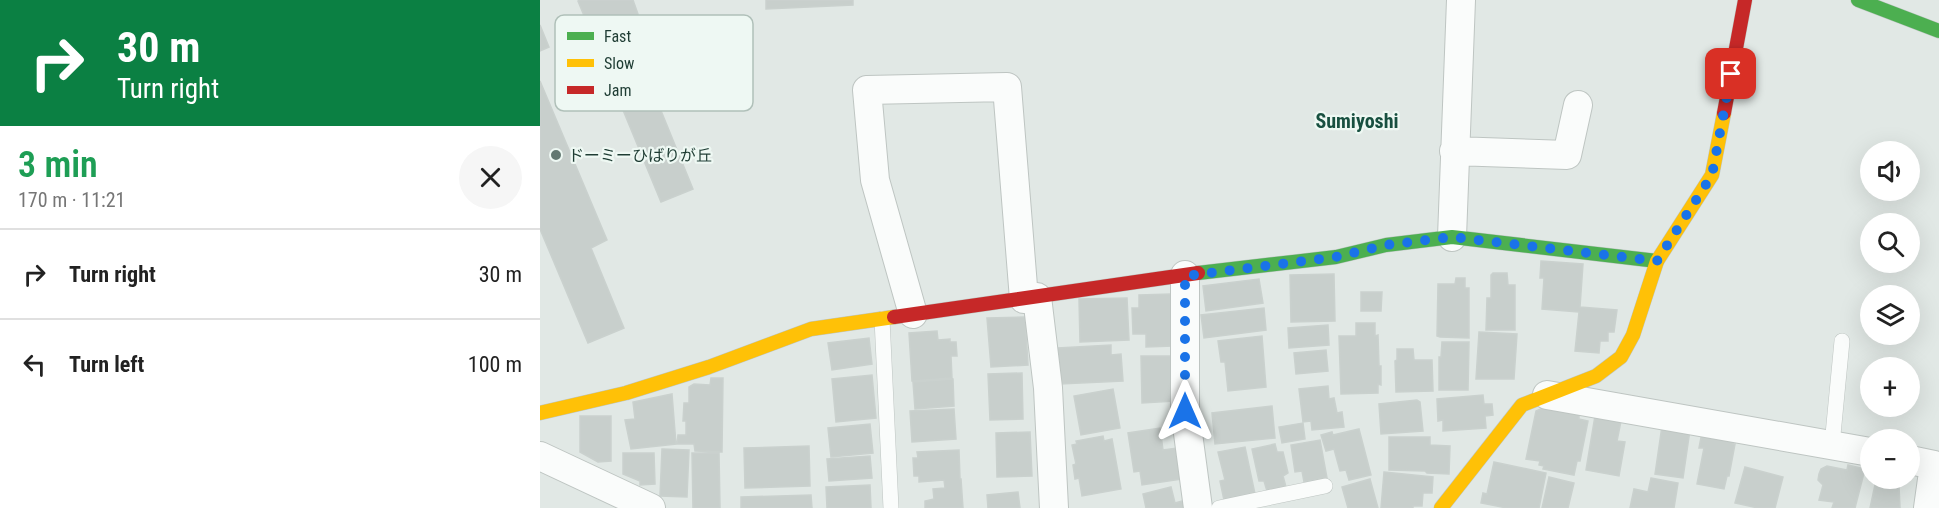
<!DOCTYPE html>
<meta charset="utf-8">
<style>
:root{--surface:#fff;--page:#f6f6f6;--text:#222;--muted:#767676;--line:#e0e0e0}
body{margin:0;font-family:"Roboto Condensed","Noto Sans JP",sans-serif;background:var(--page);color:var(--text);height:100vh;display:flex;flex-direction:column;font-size:22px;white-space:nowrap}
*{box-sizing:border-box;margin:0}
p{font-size:20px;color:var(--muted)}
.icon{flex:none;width:33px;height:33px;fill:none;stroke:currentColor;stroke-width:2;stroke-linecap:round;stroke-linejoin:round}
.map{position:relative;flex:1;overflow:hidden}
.side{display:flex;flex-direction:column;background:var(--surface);width:540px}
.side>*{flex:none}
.hud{background:#0b8043;color:#fff;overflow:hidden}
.tools{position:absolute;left:1320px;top:141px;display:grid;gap:12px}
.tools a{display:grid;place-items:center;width:60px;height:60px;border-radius:50%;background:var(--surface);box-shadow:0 6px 24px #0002;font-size:30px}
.pin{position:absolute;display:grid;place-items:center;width:51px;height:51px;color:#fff;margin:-26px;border-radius:12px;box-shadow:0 3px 9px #0006}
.me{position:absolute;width:66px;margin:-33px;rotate:0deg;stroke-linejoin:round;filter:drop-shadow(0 0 4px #0008)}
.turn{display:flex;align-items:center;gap:21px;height:126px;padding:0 18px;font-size:27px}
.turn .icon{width:78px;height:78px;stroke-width:2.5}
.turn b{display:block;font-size:42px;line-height:51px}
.round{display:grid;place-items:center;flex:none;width:63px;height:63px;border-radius:32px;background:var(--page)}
.head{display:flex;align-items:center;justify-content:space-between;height:102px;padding:0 18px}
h1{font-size:36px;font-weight:600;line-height:45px;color:#1e9e55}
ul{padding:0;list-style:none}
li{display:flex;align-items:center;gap:18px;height:90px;padding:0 18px;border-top:2px solid var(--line)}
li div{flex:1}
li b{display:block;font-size:22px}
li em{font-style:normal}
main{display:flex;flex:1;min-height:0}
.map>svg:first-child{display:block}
.building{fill:#c8cfcc;stroke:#cad1ce;stroke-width:1.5}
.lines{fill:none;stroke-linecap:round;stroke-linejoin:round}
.lane-casing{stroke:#bec5c2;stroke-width:16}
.street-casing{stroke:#bec5c2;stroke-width:30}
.fast-casing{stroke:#bdc6c2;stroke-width:15}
.slow-casing{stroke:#bdc6c2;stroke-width:15}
.jam-casing{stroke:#bdc6c2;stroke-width:15}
.lane{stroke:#fafcfb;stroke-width:15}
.street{stroke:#fafcfb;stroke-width:28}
.fast{stroke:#4caf50;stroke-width:14}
.slow{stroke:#ffc107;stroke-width:14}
.jam{stroke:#c62828;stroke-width:14}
.route{stroke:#1a73e8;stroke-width:10;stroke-dasharray:0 18}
.poi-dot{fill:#627871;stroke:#eef8f3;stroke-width:2}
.labels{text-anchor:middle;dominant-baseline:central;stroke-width:4.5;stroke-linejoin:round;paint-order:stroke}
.poi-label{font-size:16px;fill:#1e3c33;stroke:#eef8f3;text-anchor:start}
.quarter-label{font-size:20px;font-weight:bold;fill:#185040;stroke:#eef8f3}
.key{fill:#eef8f3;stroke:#b0c0b9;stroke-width:1.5}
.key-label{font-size:16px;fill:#1e3c33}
</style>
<main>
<section class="side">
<div class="hud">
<div class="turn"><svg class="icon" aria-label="right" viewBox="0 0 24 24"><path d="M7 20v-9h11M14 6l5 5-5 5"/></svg><div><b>30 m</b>Turn right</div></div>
</div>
<div class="head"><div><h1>3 min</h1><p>170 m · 11:21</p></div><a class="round"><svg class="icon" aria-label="close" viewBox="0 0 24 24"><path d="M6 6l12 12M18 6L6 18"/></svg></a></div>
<ul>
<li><svg class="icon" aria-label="right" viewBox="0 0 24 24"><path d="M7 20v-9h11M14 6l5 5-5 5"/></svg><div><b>Turn right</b></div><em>30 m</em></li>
<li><svg class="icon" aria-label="left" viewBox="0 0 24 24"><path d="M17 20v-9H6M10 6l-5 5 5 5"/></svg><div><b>Turn left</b></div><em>100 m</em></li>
</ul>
</section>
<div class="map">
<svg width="1399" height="508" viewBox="0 0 1399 508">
<rect width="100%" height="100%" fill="#e1e8e5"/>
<!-- building -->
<path class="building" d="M 40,0 L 93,0 L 98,14 L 84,20 L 153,189 L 121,202 L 38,1 Z
M 226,0 L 313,0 L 313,5 L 226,9 Z
M 0,25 L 9,47 L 0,51 Z
M 0,81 L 67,240 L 51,248 L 84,328 L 48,343 L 0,229 Z
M 1001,261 L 1043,264 L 1040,307 L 1077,310 L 1074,332 L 1068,332 L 1068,341 L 1060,341 L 1059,353 L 1035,351 L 1039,312 L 1002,309 L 1004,278 L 1000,278 Z
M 953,273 L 967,273 L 968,285 L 975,285 L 975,330 L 946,330 L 947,298 L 951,298 L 951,275 Z
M 794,274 L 795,321 L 751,322 L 750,275 Z
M 916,278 L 925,278 L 925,288 L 929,288 L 929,338 L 900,337 L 897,336 L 898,284 L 915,284 Z
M 719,279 L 723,303 L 666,311 L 663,286 Z
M 821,292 L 842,292 L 841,311 L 821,311 Z
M 631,294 L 633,346 L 606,347 L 606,334 L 593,334 L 592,308 L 599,308 L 599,295 Z
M 587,298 L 589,340 L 540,342 L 539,299 Z
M 724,308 L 726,330 L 664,338 L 661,315 Z
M 485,317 L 488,365 L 451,367 L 447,318 Z
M 816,323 L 835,323 L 835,336 L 838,335 L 839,366 L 841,366 L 841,385 L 838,384 L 838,393 L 801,394 L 799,336 L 816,336 Z
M 788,325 L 789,345 L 749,348 L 748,328 Z
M 397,331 L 398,340 L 410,339 L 410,342 L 416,342 L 417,356 L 411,356 L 412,378 L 372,381 L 369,333 Z
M 939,332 L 977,334 L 974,379 L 936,379 Z
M 722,336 L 726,387 L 688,391 L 685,362 L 681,362 L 678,341 Z
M 329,338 L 332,364 L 292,370 L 288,343 Z
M 902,342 L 929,342 L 928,390 L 899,390 L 899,357 L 901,357 Z
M 571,345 L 571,355 L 581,354 L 583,381 L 520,384 L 518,348 Z
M 857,349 L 873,349 L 874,360 L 892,360 L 893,391 L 856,392 L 855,361 L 857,360 Z
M 786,350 L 788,371 L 756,374 L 754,353 Z
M 601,356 L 634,356 L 635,401 L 602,403 Z
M 482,373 L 483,419 L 450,420 L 448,374 Z
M 332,375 L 336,418 L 296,422 L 292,379 Z
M 171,378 L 183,378 L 182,452 L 155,451 L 154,444 L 137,444 L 138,435 L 146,435 L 146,421 L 143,421 L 144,403 L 149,403 L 149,387 L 154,384 L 170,385 Z
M 413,379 L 414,406 L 375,409 L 373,382 Z
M 788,386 L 789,399 L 794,398 L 797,413 L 802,412 L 804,427 L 772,430 L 771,421 L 763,422 L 759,389 Z
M 573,389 L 580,428 L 541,435 L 534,396 Z
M 132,394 L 136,444 L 91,449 L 85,420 L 95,419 L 93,402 Z
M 943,395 L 944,404 L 952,404 L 953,415 L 945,416 L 946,428 L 903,431 L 903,420 L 898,421 L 897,399 Z
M 877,400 L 880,402 L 883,431 L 841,434 L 839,404 Z
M 732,406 L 735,438 L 675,444 L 672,413 Z
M 1005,407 L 1039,415 L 1039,419 L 1048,421 L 1040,461 L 1037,461 L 1034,475 L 1003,469 L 1004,466 L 999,465 L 1000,461 L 986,459 L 996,411 Z
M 414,409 L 416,439 L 372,442 L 370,411 Z
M 40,416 L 71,416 L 71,461 L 58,462 L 40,452 Z
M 1055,416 L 1081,421 L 1077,441 L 1085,442 L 1079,476 L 1046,470 Z
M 763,423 L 765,439 L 742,443 L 739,427 Z
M 330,424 L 333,453 L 291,457 L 288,428 Z
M 1122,426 L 1150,430 L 1143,478 L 1115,474 Z
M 620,428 L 623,450 L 637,448 L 641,479 L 602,485 L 600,471 L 594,472 L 588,433 Z
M 819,429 L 831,475 L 809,480 L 806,470 L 800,471 L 794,449 L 786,451 L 781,435 L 792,432 L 793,435 Z
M 490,432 L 492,476 L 457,477 L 456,433 Z
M 1162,432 L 1194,437 L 1193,444 L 1195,444 L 1189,476 L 1187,476 L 1184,489 L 1157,484 L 1164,448 L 1159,448 Z
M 563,436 L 564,441 L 572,439 L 581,489 L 542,496 L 539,478 L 535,479 L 533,465 L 536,464 L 532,445 L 537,444 L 536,441 Z
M 849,437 L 890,437 L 890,445 L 910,446 L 909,474 L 887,473 L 885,471 L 849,470 Z
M 780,440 L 787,478 L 764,482 L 762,471 L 755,472 L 751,445 Z
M 735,444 L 737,452 L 743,452 L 748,473 L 743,476 L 746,487 L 727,491 L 724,481 L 719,481 L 712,449 Z
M 269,446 L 270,486 L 205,488 L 204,448 Z
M 705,447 L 715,494 L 684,500 L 680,481 L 685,480 L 678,452 Z
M 122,449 L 149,450 L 147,497 L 120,496 Z
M 419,450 L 420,479 L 421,479 L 423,508 L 385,508 L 385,501 L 394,499 L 393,489 L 405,488 L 404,480 L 379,482 L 379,476 L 374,476 L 373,458 L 378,458 L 377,452 Z
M 83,453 L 114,453 L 115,484 L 100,485 L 100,481 L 83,474 Z
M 152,453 L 179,453 L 180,508 L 153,508 Z
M 330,456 L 332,478 L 289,481 L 287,459 Z
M 954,462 L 1006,473 L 999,508 L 967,508 L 941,503 L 943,493 L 947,494 Z
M 1308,465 L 1325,469 L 1315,508 L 1292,508 L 1294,502 L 1279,500 L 1283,485 L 1278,480 L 1279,474 L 1281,469 L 1287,466 L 1307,470 Z
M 1205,467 L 1243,477 L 1235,508 L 1218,508 L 1195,503 Z
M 844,472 L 893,477 L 892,493 L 883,493 L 882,506 L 873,506 L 873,508 L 841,508 Z
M 1009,477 L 1034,483 L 1028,508 L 1002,508 Z
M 1111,478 L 1138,483 L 1134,508 L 1090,508 L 1094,489 L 1108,492 Z
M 830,479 L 838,508 L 808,508 L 802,487 Z
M 1336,480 L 1359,486 L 1360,508 L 1330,508 Z
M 330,485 L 331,508 L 287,508 L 286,487 Z
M 631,487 L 635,503 L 646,500 L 648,508 L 606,508 L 603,494 Z
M 478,492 L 480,508 L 448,508 L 447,495 Z
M 271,495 L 272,508 L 201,508 L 201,497 Z"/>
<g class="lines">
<defs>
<path id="lane" d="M 342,319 L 351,508
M 1292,445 L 1302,341
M 679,508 L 785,486"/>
<path id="street" d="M 914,151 L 1027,155 L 1038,105
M 912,237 L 921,0
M 645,275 L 645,411 L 658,508
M 497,297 L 508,388 L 514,508
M 373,314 L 335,180 L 327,90 L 467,87 L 484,299
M 1007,395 L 1330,452
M 0,456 L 111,508
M 1370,460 L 1394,465 L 1388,508"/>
<path id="fast" d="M 1318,0 L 1399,31
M 658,273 L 796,257 L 846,245 L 912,237 L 1117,261"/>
<path id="slow" d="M 0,413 L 86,393 L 169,367 L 271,329 L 354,317
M 901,508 L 982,405 L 1056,376 L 1081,357 L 1093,335 L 1117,261 L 1172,175 L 1184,113"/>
<path id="jam" d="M 1184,113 L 1205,0
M 354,317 L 658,273"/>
</defs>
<!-- lane casing -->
<use href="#lane" class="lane-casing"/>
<!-- street casing -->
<use href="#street" class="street-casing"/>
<!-- fast casing -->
<use href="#fast" class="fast-casing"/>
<!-- slow casing -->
<use href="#slow" class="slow-casing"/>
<!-- jam casing -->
<use href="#jam" class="jam-casing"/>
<!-- lane -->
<use href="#lane" class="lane"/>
<!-- street -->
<use href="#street" class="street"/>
<!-- fast -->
<use href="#fast" class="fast"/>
<!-- slow -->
<use href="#slow" class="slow"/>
<!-- jam -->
<use href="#jam" class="jam"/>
</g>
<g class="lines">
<!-- route -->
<path class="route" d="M 645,411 L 645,276 L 796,257 L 846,245 L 912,237 L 1117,261 L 1172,175 L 1191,74"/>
</g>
<!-- markers -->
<circle class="poi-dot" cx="16" cy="155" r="6"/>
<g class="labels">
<!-- poi labels -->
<g class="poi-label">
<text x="28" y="155">ドーミーひばりが丘</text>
</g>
<!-- quarter labels -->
<g class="quarter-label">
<text x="817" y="121">Sumiyoshi</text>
</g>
</g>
<!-- legend -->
<rect x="15" y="15" width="198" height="96" rx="9" class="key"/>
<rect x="27" y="32" width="27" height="8" fill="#4caf50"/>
<rect x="27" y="59" width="27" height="8" fill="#ffc107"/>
<rect x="27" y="86" width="27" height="8" fill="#c62828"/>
<g class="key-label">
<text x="64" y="42">Fast</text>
<text x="64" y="69">Slow</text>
<text x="64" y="96">Jam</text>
</g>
</svg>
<div class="tools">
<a><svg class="icon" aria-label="sound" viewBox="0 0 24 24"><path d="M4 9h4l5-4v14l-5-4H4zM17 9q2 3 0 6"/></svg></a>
<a><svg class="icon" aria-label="search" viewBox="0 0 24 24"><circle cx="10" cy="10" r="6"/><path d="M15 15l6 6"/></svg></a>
<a><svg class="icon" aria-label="layers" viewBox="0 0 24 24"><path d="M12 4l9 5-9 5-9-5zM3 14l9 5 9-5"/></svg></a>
<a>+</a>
<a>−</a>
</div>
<div class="pin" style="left:1191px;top:74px;background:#d93025"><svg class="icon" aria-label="arrive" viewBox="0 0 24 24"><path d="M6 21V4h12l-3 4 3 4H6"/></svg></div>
<svg class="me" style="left:645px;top:411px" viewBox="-20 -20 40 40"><path d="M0-17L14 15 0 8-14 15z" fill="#1a73e8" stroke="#fff" stroke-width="4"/></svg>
</div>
</main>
